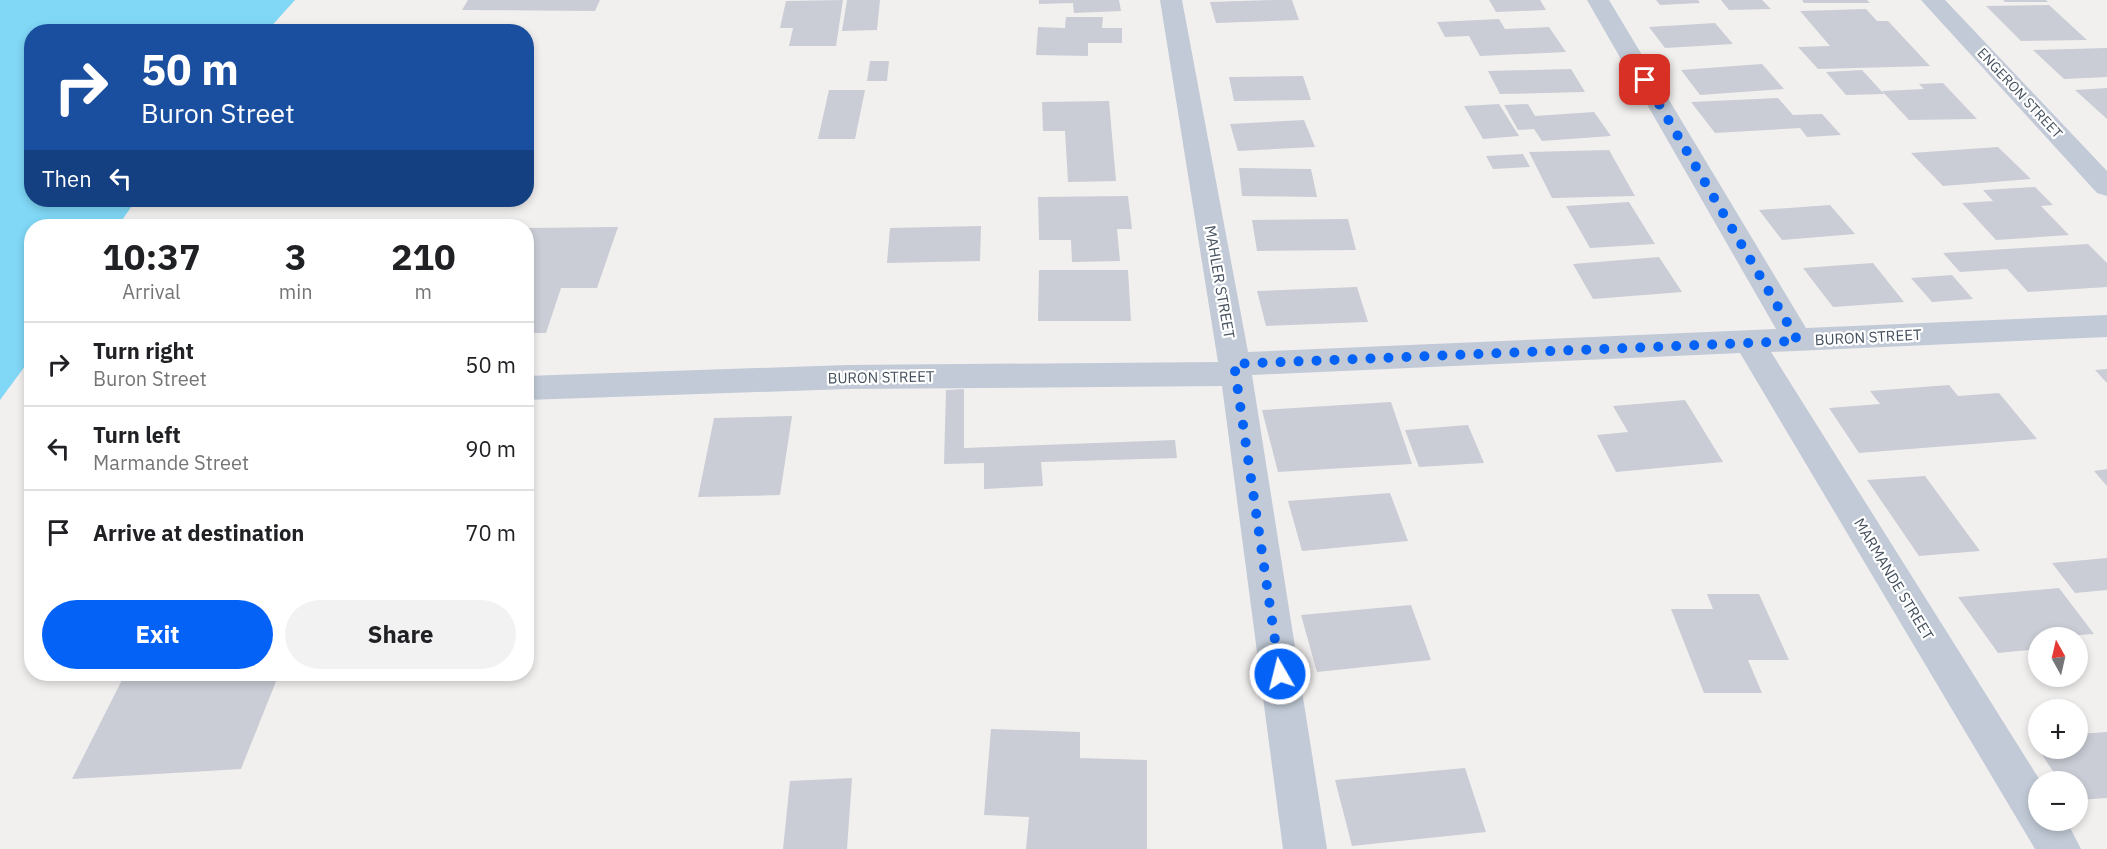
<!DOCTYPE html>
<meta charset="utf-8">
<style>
:root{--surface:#fff;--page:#f2f2f2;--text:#202124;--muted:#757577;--line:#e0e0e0;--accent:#0463f6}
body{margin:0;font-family:"IBM Plex Sans",sans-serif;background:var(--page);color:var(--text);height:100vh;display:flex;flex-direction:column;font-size:22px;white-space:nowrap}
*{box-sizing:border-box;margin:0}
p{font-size:20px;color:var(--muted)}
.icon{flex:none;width:33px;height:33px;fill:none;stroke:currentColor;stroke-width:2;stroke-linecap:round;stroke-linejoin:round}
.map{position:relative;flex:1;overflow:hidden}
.side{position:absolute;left:24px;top:219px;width:510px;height:462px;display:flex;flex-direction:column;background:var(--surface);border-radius:24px;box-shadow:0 3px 9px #0003}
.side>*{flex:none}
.guide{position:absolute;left:24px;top:24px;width:510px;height:183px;border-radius:24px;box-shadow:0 3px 9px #0003;background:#1a4fa0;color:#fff;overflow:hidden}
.needle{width:39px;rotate:352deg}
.fabs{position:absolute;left:2028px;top:627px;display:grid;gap:12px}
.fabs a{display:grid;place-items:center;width:60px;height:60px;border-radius:50%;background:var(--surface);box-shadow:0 3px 9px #0003;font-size:30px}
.pin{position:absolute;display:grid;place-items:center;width:51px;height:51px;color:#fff;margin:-26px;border-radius:12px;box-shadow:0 3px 9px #0006}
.me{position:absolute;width:66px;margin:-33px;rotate:352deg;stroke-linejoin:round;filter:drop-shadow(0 0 4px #0008)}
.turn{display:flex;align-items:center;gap:21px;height:126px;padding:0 18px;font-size:27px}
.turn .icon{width:78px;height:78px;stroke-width:2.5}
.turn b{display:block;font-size:42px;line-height:51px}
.then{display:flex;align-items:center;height:57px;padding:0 18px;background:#0003;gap:12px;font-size:22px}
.eta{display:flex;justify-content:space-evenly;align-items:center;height:102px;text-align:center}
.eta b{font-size:36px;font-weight:800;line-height:42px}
.cta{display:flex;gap:12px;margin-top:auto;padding:12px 18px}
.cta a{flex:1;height:69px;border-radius:36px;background:var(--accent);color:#fff;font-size:24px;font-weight:800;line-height:69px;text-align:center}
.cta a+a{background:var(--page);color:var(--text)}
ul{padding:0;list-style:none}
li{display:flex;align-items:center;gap:18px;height:84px;padding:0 18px;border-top:2px solid var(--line)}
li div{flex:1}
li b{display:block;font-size:22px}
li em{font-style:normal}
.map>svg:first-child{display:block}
.water{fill:#80d8f6}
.building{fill:#cacdd5}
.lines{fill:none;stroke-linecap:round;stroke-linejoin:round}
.street{fill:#c1cad6;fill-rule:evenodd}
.route{stroke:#0463f6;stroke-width:10;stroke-dasharray:0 18}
.labels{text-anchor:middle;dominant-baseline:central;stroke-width:4.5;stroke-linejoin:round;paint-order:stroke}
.far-street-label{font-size:14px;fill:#45515f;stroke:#fff}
.street-label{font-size:15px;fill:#45515f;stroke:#fff}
</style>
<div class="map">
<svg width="2107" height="849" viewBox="0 0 2107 849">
<rect width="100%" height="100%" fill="#f2efef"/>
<!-- water -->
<path class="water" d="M 0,0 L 295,0 L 267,31 L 32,32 L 32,200 L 136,200 L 118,226 L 32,226 L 31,358 L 0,400 Z"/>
<!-- building -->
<path class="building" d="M 468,0 L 600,0 L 595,11 L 462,10 Z
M 843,0 L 836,46 L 789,46 L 793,28 L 780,28 L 786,1 Z
M 847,0 L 880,0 L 877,30 L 842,31 Z
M 1039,0 L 1119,0 L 1121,11 L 1074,13 L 1073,3 L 1039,4 Z
M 1276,0 L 1292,0 L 1299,20 L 1216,23 L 1210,2 Z
M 1489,0 L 1540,0 L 1546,10 L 1496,12 Z
M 1656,0 L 1698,0 L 1700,3 L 1660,5 Z
M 1721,0 L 1762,0 L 1771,9 L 1729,10 Z
M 1802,0 L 1867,0 L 1870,3 L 1804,3 Z
M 2003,0 L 2046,0 L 2048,2 L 2005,2 Z
M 2049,5 L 2087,40 L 2021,41 L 1986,6 Z
M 1866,9 L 1877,21 L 1888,21 L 1930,66 L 1818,69 L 1798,47 L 1830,46 L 1800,11 Z
M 1066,17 L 1103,17 L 1102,28 L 1122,28 L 1122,43 L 1088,43 L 1088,56 L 1036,55 L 1038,27 L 1065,28 Z
M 1499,19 L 1505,29 L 1549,27 L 1566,52 L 1480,56 L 1469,36 L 1445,37 L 1437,22 Z
M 1715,23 L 1733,44 L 1665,48 L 1649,27 Z
M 2107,48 L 2107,77 L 2064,79 L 2033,50 Z
M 870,61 L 889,61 L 887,81 L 867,81 Z
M 1762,64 L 1784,89 L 1700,95 L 1681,70 Z
M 1571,69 L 1585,92 L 1500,94 L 1488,71 Z
M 1862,70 L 1884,94 L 1846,95 L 1826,72 Z
M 1303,76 L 1311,100 L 1234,101 L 1229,77 Z
M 1943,83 L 1977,119 L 1909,120 L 1882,91 L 1924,89 L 1919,84 Z
M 2107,88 L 2107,119 L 2075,90 Z
M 829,90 L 865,90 L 855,139 L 818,139 Z
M 1778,98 L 1793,115 L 1822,114 L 1841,135 L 1807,137 L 1800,128 L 1715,133 L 1691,102 Z
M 1109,101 L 1116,181 L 1068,182 L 1065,131 L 1043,131 L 1042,102 Z
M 1499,104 L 1519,136 L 1483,139 L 1464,106 Z
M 1528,104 L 1535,116 L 1594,112 L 1611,136 L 1542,141 L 1534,129 L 1518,130 L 1504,105 Z
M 1304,120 L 1315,147 L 1238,151 L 1230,124 Z
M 1998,147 L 2031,179 L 1943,186 L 1911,153 Z
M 1609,150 L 1635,196 L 1552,198 L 1529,152 Z
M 1523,154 L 1530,167 L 1493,169 L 1486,156 Z
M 1239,168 L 1311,169 L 1317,197 L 1242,196 Z
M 2035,187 L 2053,205 L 2041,206 L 2069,235 L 1996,240 L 1962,203 L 1993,201 L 1983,190 Z
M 1128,196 L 1132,229 L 1117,229 L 1120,261 L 1072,262 L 1071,240 L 1039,240 L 1038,197 Z
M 1629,202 L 1655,244 L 1590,248 L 1566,206 Z
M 1830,205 L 1855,234 L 1782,240 L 1759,210 Z
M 1348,219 L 1356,250 L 1257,251 L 1252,220 Z
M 981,226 L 980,261 L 887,263 L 890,228 Z
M 618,227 L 597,288 L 561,288 L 546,333 L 526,333 L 526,228 Z
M 2088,244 L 2107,263 L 2107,287 L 2028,292 L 2007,269 L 1960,272 L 1943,253 Z
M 1659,257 L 1682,292 L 1593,299 L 1573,264 Z
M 1873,263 L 1904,302 L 1833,307 L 1803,268 Z
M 1039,270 L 1128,270 L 1131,321 L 1038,321 Z
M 1952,275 L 1973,299 L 1932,302 L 1911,278 Z
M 1357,287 L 1368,322 L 1266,326 L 1257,291 Z
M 2107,369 L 2107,383 L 2095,370 Z
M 1949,385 L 1958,396 L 1999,393 L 2037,439 L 1859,453 L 1829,408 L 1880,404 L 1870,391 Z
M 964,389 L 964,448 L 1175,440 L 1177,458 L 1041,462 L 1043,486 L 984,489 L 984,463 L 944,464 L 946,390 Z
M 1685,400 L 1723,462 L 1616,472 L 1597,435 L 1628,432 L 1613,406 Z
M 1391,402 L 1412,464 L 1278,472 L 1262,410 Z
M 792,416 L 780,495 L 698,497 L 714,418 Z
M 1468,425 L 1484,463 L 1419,467 L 1405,430 Z
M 2107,469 L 2107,486 L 2094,471 Z
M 1925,476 L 1980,551 L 1919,556 L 1867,480 Z
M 1390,493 L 1408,541 L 1302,551 L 1288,501 Z
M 2107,558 L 2107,590 L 2075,593 L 2052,563 Z
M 2059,588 L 2094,634 L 2038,638 L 2038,649 L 1998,653 L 1958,597 Z
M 1707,594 L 1759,594 L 1789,660 L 1748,660 L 1762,693 L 1704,693 L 1671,609 L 1713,609 Z
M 1411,605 L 1431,660 L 1317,672 L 1301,615 Z
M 125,674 L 279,674 L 241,769 L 72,779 Z
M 991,729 L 1080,732 L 1080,758 L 1147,760 L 1147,849 L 1026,849 L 1029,817 L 984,815 Z
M 2107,732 L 2107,798 L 2078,800 L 2078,782 L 2060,782 L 2031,738 L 2038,737 L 2038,748 L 2078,748 L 2078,734 Z
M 1465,768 L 1486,832 L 1352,846 L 1335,780 Z
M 852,778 L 847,849 L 783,849 L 790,781 Z"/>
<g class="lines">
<!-- street -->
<path class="street" d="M 1160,0 L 1182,0 L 1248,352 L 1776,329 L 1587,0 L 1609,0 L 1806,328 L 2107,315 L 2107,337 L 1771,352 L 2041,782 L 2038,820 L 2066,820 L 2081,849 L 2035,849 L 1740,353 L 1252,375 L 1327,849 L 1283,849 L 1222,386 L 847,389 L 526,400 L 526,376 L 847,365 L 1218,362 Z
M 1921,0 L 1945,0 L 2107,171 L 2107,196 L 2097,193 Z"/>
</g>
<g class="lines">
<!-- route -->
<path class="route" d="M 1280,674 L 1234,364 L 1798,341 L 1645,80"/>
</g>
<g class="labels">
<!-- far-street labels -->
<g class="far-street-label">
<text transform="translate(2020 93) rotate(47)">ENGERON STREET</text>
</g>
<!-- street labels -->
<g class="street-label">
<text transform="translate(1220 282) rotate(80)">MAHLER STREET</text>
<text transform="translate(1868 337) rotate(-3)">BURON STREET</text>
<text transform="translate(881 377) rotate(-1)">BURON STREET</text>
<text transform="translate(1894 579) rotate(59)">MARMANDE STREET</text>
</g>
</g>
</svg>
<div class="fabs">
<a><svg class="needle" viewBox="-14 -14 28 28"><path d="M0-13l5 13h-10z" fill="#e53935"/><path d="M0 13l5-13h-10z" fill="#757577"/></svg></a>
<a>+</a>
<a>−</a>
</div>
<div class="pin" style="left:1645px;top:80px;background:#d93025"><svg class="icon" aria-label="arrive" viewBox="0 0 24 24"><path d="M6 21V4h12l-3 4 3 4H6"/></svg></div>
<svg class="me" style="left:1280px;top:674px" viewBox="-20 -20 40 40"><circle r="17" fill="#0463f6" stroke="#fff" stroke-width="3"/><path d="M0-11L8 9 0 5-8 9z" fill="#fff"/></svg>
<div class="guide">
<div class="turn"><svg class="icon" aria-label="right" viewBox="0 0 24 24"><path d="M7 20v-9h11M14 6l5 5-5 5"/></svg><div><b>50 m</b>Buron Street</div></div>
<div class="then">Then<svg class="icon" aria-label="left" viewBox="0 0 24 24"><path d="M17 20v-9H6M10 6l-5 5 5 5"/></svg></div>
</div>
<section class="side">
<div class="eta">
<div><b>10:37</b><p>Arrival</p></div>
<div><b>3</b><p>min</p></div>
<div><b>210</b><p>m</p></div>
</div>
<ul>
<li><svg class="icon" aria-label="right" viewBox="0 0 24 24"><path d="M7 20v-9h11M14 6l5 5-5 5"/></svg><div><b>Turn right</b><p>Buron Street</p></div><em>50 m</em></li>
<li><svg class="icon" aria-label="left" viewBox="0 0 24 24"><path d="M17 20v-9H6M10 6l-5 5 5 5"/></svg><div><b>Turn left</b><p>Marmande Street</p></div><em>90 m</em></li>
<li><svg class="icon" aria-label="arrive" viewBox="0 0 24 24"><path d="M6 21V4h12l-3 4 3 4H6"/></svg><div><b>Arrive at destination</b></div><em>70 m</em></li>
</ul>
<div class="cta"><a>Exit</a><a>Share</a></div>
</section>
</div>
